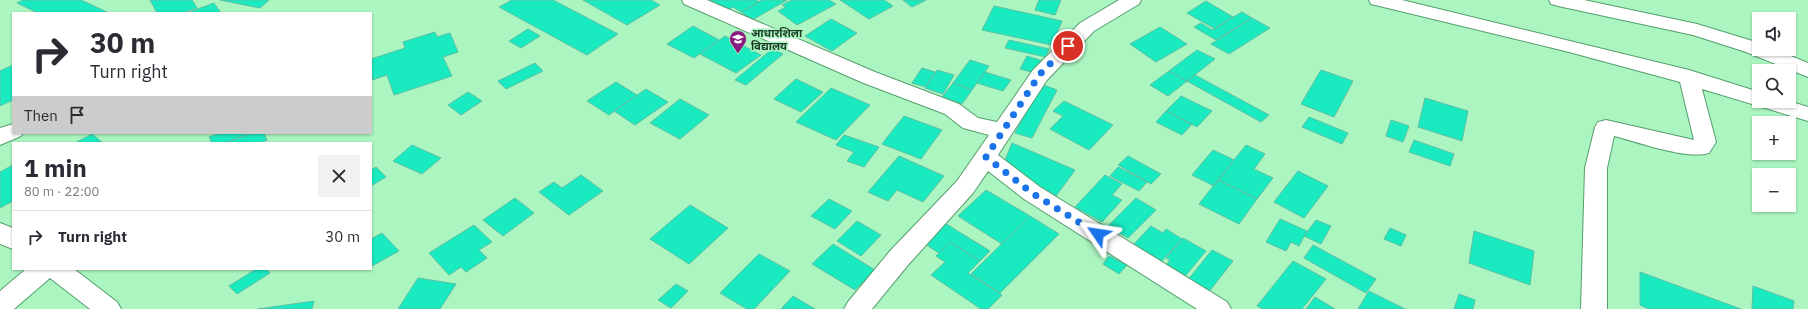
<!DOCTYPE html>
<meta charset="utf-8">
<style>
:root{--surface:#fff;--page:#f2f2f3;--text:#2b2b33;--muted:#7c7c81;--line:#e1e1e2}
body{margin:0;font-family:"IBM Plex Sans","Noto Sans Devanagari",sans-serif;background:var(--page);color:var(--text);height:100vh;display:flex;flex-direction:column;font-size:15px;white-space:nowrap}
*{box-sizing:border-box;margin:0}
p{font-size:13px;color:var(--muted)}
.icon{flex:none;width:22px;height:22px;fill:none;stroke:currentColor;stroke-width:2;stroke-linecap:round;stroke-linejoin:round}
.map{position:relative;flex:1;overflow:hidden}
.side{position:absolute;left:12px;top:142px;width:360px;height:128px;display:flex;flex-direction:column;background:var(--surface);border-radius:0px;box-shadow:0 1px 3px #0004}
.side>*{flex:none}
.guide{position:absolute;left:12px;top:12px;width:360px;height:122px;border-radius:0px;box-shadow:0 1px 3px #0004;background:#fff;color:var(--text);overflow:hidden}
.buttons{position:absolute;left:1752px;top:12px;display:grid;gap:8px}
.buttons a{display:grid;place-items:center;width:44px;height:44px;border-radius:0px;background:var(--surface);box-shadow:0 1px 3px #0004;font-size:20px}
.pin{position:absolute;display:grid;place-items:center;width:34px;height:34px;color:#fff;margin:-17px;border:2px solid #fff;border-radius:50%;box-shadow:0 1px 4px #0007}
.me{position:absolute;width:44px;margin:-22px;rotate:302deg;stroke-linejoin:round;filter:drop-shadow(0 0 3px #0008)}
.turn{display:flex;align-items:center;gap:14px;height:84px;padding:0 12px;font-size:18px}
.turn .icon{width:52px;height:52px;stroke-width:2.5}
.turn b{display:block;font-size:28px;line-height:34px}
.then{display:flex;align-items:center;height:38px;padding:0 12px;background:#0003;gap:8px;font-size:15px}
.round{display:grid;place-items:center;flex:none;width:42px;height:42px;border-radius:0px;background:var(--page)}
.summary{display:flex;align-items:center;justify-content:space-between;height:68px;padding:0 12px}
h1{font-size:24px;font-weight:700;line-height:30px}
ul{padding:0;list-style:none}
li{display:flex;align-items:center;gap:12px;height:52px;padding:0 12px;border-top:1px solid var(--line)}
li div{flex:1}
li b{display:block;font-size:15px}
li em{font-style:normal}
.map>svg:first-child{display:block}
.building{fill:#1aeac0;stroke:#5bc0a4}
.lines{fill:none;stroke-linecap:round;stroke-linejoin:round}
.minor-casing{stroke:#569e6d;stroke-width:2}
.minor{fill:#fff;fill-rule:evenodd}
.route{stroke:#1a73e8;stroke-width:7;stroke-dasharray:0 12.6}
.labels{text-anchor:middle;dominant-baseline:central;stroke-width:3;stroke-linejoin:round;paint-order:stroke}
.poi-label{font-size:11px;font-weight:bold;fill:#1d3c27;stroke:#abf5c0;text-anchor:start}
</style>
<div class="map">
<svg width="1808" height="309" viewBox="0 0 1808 309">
<rect width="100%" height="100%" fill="#abf5c0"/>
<!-- building -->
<path class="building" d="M 23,0 L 81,0 L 109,13 L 38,13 L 17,3 Z
M 150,0 L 192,0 L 197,8 L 182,13 L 157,13 Z
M 220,0 L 269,0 L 260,8 Z
M 512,0 L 553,0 L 618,34 L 587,55 L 499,7 Z
M 583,0 L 651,0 L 660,5 L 627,25 Z
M 708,0 L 756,0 L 759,2 L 741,12 L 733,7 L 726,11 Z
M 762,0 L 787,0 L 752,20 L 741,12 Z
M 792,0 L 829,0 L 836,4 L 797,25 L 778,11 L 786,7 L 782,5 Z
M 840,0 L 884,0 L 893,6 L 869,19 Z
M 903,0 L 926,0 L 912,7 Z
M 1039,0 L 1061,0 L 1055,15 L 1035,10 Z
M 1206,1 L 1233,17 L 1215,29 L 1187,13 Z
M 214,3 L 221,13 L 187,13 Z
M 994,6 L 1062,21 L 1052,45 L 982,30 Z
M 1242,12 L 1252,18 L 1216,40 L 1194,27 L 1201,23 L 1212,30 Z
M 1252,18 L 1270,28 L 1229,54 L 1211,44 Z
M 831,19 L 857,33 L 832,51 L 805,36 Z
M 693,26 L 719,40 L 694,58 L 667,44 Z
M 1160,27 L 1187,44 L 1156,62 L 1130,44 Z
M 528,29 L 540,36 L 521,48 L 509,41 Z
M 435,32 L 437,37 L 450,33 L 458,52 L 443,57 L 452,76 L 394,95 L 387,75 L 372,80 L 371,59 L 405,48 L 403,42 Z
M 725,36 L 761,55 L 736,73 L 700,54 Z
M 1009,40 L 1049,49 L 1046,57 L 1005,48 Z
M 772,49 L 783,54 L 746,85 L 735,80 Z
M 1197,50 L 1215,59 L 1187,81 L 1169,71 Z
M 1027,56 L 1043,61 L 1036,73 L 1020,69 Z
M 970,60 L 989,66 L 972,90 L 953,83 Z
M 535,63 L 543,71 L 506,89 L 498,81 Z
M 13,65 L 13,100 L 0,106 L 0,71 Z
M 922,68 L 935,72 L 926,87 L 912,83 Z
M 937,70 L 954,75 L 943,94 L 925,88 Z
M 1321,70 L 1353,81 L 1334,117 L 1301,104 Z
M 1169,71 L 1187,81 L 1168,96 L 1150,85 Z
M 985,72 L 1011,80 L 1003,91 L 977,83 Z
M 1195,75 L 1269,115 L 1261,122 L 1187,81 Z
M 796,79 L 823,92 L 801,112 L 774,99 Z
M 616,82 L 637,95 L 609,115 L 587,101 Z
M 953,83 L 972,90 L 962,104 L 942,97 Z
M 1041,84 L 1057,90 L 1032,138 L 1015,133 Z
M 831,88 L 870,105 L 836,140 L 796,122 Z
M 646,89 L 668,102 L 635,125 L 614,111 Z
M 468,92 L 482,101 L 461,115 L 448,105 Z
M 1181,96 L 1212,111 L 1197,127 L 1166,111 Z
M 1425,98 L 1468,111 L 1462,141 L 1418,127 Z
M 680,99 L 709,115 L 680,139 L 650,123 Z
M 1064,101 L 1113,125 L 1089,150 L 1050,129 L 1063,116 L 1053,111 Z
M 1166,111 L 1192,124 L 1182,135 L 1156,122 Z
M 904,116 L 942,130 L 921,159 L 882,144 Z
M 1309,117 L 1348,133 L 1342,144 L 1302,127 Z
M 1391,120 L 1409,126 L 1403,142 L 1386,136 Z
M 220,133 L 251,133 L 226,143 L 212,143 L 209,137 Z
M 251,133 L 264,133 L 267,140 L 260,143 L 230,143 L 230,141 Z
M 92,134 L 103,143 L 75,143 Z
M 844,135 L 879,147 L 864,167 L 847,161 L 854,152 L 836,145 Z
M 1414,140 L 1454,154 L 1450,166 L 1409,152 Z
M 1012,143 L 1075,170 L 1056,196 L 1003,165 Z
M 412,145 L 441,158 L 422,174 L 393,161 Z
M 1246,145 L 1265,154 L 1254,169 L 1273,178 L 1257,199 L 1218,180 Z
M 1213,150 L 1234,160 L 1214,186 L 1192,175 Z
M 899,156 L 944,176 L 923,202 L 897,190 L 888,201 L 868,192 Z
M 1128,156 L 1161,174 L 1151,184 L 1118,165 Z
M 13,165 L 13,201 L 0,208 L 0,172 Z
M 376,167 L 386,177 L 371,186 L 371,170 Z
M 1118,167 L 1147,182 L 1139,191 L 1110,176 Z
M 1298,171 L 1328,186 L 1304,218 L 1274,202 Z
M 581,175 L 603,191 L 569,215 L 539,192 L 554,182 L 562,188 Z
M 1105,175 L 1122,184 L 1112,195 L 1122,200 L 1102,222 L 1075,207 Z
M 1218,180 L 1257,199 L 1239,224 L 1199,204 Z
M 986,190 L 1030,216 L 1002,244 L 958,216 Z
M 515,198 L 534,213 L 503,236 L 483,220 Z
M 1136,198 L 1156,210 L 1128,238 L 1108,226 Z
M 829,199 L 852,211 L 835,229 L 811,216 Z
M 690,205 L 728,228 L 689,264 L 650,239 Z
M 1030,216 L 1059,234 L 1000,293 L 971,274 Z
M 1280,219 L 1307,231 L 1299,246 L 1291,242 L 1286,251 L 1266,242 Z
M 1316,220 L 1331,226 L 1321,244 L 1304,236 Z
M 857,221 L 881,235 L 861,256 L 837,241 Z
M 943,222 L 990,251 L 980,261 L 950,242 L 939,253 L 922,242 Z
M 474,225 L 492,242 L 479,250 L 487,258 L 466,272 L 461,267 L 449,275 L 429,253 Z
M 1151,226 L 1163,233 L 1166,229 L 1182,239 L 1159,264 L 1131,247 Z
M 1390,228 L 1406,235 L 1401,246 L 1384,239 Z
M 1474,231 L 1534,251 L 1530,285 L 1469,263 Z
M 382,233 L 399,251 L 372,266 L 371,239 Z
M 1183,238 L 1206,251 L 1182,280 L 1163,269 L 1170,260 L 1166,258 Z
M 950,242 L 980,261 L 968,273 L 1002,295 L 988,309 L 981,309 L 931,275 L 945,262 L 936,256 Z
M 833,244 L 875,270 L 855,290 L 812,264 Z
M 1313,245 L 1376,279 L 1366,293 L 1304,258 Z
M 1212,250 L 1233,261 L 1208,293 L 1187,281 Z
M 759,254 L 790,271 L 754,309 L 747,309 L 720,293 Z
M 1109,256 L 1127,265 L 1119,274 L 1103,264 Z
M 1293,261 L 1326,279 L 1302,309 L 1263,309 L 1257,306 Z
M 256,269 L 266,269 L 270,273 L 237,294 L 229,286 Z
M 1640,272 L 1741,309 L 1649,309 L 1640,305 Z
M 418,278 L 456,284 L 440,309 L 398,309 Z
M 676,284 L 688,291 L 671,308 L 658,300 Z
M 1753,286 L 1794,301 L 1793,309 L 1752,309 Z
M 1369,291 L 1405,309 L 1358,309 Z
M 1459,294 L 1475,300 L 1473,309 L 1454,309 Z
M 793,296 L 815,309 L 781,309 Z
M 1315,297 L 1335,309 L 1306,309 Z
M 314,301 L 312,309 L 258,309 Z"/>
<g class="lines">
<defs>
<path id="minor" d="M 682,0 L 707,0 L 875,72 L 959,104 L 978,118 L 997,122 L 1033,70 L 1080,23 L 1119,0 L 1141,0 L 1139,4 L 1094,31 L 1047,80 L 998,155 L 1040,187 L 1227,302 L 1231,309 L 1197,309 L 1024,199 L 988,171 L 973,193 L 908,265 L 872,309 L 844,309 L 848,302 L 890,251 L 957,181 L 989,135 L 963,128 L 945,114 L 861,82 L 684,4 Z
M 1369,0 L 1402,0 L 1689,70 L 1759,92 L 1759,101 L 1789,101 L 1808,107 L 1808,121 L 1702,89 L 1716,142 L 1709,153 C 1687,160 1638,142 1614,136 L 1607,168 L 1607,309 L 1581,309 L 1585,168 L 1595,127 L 1598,122 L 1606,120 L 1694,140 L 1680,82 L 1569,52 L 1371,4 Z
M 1549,0 L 1584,0 L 1697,24 L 1759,43 L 1759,49 L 1774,49 L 1808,63 L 1808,77 L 1746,52 L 1693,35 L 1558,6 L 1551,4 Z
M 13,124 L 13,133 L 23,133 L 21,136 L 0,145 L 0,128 Z
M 0,223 L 13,228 L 13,249 L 0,244 Z
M 26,269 L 74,269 L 117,302 L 121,309 L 90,309 L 50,278 L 14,309 L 0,309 L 0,291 Z"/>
</defs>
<!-- minor casing -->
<use href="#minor" class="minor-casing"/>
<!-- minor -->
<use href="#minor" class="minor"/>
</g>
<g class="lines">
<!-- route -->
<path class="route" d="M 1068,46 L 1040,74 L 986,157 L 1032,193 L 1098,234"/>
</g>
<!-- icons -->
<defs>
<symbol id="school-pin" viewBox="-11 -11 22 30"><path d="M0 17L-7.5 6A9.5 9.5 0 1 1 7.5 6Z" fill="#8b1c7f" stroke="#abf5c0"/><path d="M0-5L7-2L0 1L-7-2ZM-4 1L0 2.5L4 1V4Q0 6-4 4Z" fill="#fff"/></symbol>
</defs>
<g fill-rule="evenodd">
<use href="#school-pin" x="728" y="29" width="20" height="27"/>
</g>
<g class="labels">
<!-- poi labels -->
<g class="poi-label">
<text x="751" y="33">आधारशिला<tspan x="751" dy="13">विद्यालय</tspan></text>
</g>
</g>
</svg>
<div class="buttons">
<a><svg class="icon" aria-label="sound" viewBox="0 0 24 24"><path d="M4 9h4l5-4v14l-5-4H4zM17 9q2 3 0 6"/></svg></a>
<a><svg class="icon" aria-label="search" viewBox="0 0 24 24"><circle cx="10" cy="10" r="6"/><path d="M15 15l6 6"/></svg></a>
<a>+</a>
<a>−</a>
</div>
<div class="pin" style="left:1068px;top:46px;background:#d93025"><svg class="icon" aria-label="arrive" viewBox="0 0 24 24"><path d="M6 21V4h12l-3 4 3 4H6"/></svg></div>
<svg class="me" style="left:1098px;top:234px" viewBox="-20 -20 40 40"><path d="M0-17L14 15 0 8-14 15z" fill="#1a73e8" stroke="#fff" stroke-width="4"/></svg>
<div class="guide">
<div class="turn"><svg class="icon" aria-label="right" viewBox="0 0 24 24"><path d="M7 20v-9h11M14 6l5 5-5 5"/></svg><div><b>30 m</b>Turn right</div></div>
<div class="then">Then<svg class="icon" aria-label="arrive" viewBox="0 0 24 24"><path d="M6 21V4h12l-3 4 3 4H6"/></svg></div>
</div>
<section class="side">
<div class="summary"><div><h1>1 min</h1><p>80 m · 22:00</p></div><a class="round"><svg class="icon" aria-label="close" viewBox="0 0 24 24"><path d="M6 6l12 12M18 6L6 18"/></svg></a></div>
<ul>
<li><svg class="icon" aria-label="right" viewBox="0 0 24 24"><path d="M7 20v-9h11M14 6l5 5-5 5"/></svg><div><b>Turn right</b></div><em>30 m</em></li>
</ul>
</section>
</div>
